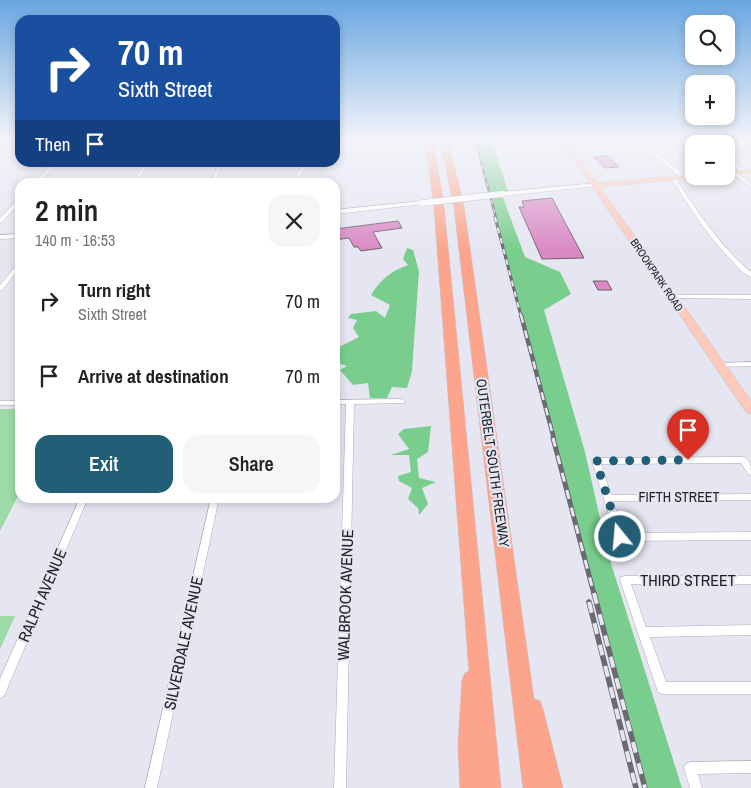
<!DOCTYPE html>
<meta charset="utf-8">
<style>
:root{--surface:#fff;--page:#f6f6f6;--text:#222;--muted:#767676;--accent:#225f76}
body{margin:0;font-family:"Archivo Narrow",sans-serif;background:var(--page);color:var(--text);height:100vh;display:flex;flex-direction:column;font-size:19px;white-space:nowrap}
*{box-sizing:border-box;margin:0}
p{font-size:16px;color:var(--muted)}
.icon{flex:none;width:28px;height:28px;fill:none;stroke:currentColor;stroke-width:2;stroke-linecap:round;stroke-linejoin:round}
.map{position:relative;flex:1;overflow:hidden}
.drawer{position:absolute;left:15px;top:178px;width:325px;height:325px;display:flex;flex-direction:column;background:var(--surface);border-radius:15px;box-shadow:0 2px 8px #0003}
.drawer>*{flex:none}
.banner{position:absolute;left:15px;top:15px;width:325px;height:152px;border-radius:15px;box-shadow:0 2px 8px #0003;background:#1a4fa0;color:#fff;overflow:hidden}
.buttons{position:absolute;left:685px;top:15px;display:grid;gap:10px}
.buttons a{display:grid;place-items:center;width:50px;height:50px;border-radius:10px;background:var(--surface);box-shadow:0 2px 8px #0003;font-size:25px}
.pin{position:absolute;display:grid;place-items:center;width:42px;height:42px;color:#fff;margin:-51px -21px;border-radius:50% 50% 50% 0;rotate:-45deg;box-shadow:0 0 5px #0007}
.pin .icon{rotate:45deg}
.me{position:absolute;width:55px;margin:-28px;rotate:343deg;stroke-linejoin:round;filter:drop-shadow(0 0 4px #0008)}
.turn{display:flex;align-items:center;gap:18px;height:105px;padding:0 20px;font-size:22px}
.turn .icon{width:65px;height:65px;stroke-width:2.5}
.turn b{display:block;font-size:35px;line-height:42px}
.then{display:flex;align-items:center;height:48px;padding:0 20px;background:#0003;gap:10px;font-size:19px}
.round{display:grid;place-items:center;flex:none;width:52px;height:52px;border-radius:15px;background:var(--page)}
.head{display:flex;align-items:center;justify-content:space-between;height:85px;padding:0 20px}
h1{font-size:30px;font-weight:600;line-height:38px}
.action{display:flex;gap:10px;margin-top:auto;padding:10px 20px}
.action a{flex:1;height:58px;border-radius:15px;background:var(--accent);color:#fff;font-size:20px;font-weight:600;line-height:58px;text-align:center}
.action a+a{background:var(--page);color:var(--text)}
ul{padding:0;list-style:none}
li{display:flex;align-items:center;gap:15px;height:75px;padding:0 20px}
li div{flex:1}
li b{display:block;font-size:19px}
li em{font-style:normal}
.map>svg:first-child{display:block}
.green{fill:#9cdaa8}
.forest{fill:#7ace8d}
.building{fill:#da89c4;stroke:#6a6167}
.lines{fill:none;stroke-linecap:round;stroke-linejoin:round}
.street-casing{stroke:#ababb6;stroke-width:1}
.secondary-casing{stroke:#ababb6;stroke-width:1}
.primary-casing{stroke:#c6c6c7;stroke-width:1}
.highway-casing{stroke:#c6c6c7;stroke-width:1}
.street{fill:#fff;fill-rule:evenodd}
.secondary{fill:#fff;fill-rule:evenodd}
.primary{fill:#fec8ba;fill-rule:evenodd}
.highway{fill:#fda48c;fill-rule:evenodd}
.rail-far4-casing{stroke:#6a6a71;stroke-width:2.5}
.rail-far3-casing{stroke:#6a6a71;stroke-width:3}
.rail-far2-casing{stroke:#6a6a71;stroke-width:4.5}
.rail-far1-casing{stroke:#6a6a71;stroke-width:5}
.rail-casing{stroke:#6a6a71;stroke-width:5.5}
.rail-far4{stroke:#e5e6f1;stroke-width:1;stroke-dasharray:4.5;stroke-linecap:butt}
.rail-far3{stroke:#e5e6f1;stroke-width:2;stroke-dasharray:5.5;stroke-linecap:butt}
.rail-far2{stroke:#e5e6f1;stroke-width:2.5;stroke-dasharray:8;stroke-linecap:butt}
.rail-far1{stroke:#e5e6f1;stroke-width:3;stroke-dasharray:9;stroke-linecap:butt}
.rail{stroke:#e5e6f1;stroke-width:4;stroke-dasharray:11;stroke-linecap:butt}
.secondary-bridge-casing{stroke:#ababb6;stroke-width:7;stroke-linecap:butt}
.secondary-bridge{stroke:#fff;stroke-width:6}
.route{stroke:#225f76;stroke-width:9;stroke-dasharray:0 16.2}
.labels{text-anchor:middle;dominant-baseline:central;stroke-width:4.5;stroke-linejoin:round;paint-order:stroke}
.far-street-label{font-size:11px;fill:#222226;stroke:#e5e6f1}
.street-label{font-size:14px;fill:#222226;stroke:#e5e6f1}
.near-street-label{font-size:16px;fill:#222226;stroke:#e5e6f1}
</style>
<div class="map">
<svg width="751" height="788" viewBox="0 0 751 788">
<rect width="100%" height="100%" fill="#e5e6f1"/>
<!-- green -->
<path class="green" d="M 0,409 L 20,409 L 20,492 L 0,531 Z
M 0,616 L 15,616 L 0,649 Z"/>
<!-- forest -->
<path class="forest" d="M 475,139 L 491,139 L 509,194 L 502,195 L 525,257 L 560,272 L 571,294 L 544,310 L 585,452 L 608,554 L 682,788 L 645,788 Z
M 407,248 L 413,250 L 419,271 L 412,371 L 407,388 L 392,387 L 387,398 L 370,398 L 368,383 L 353,385 L 340,370 L 347,366 L 335,362 L 335,349 L 359,337 L 353,328 L 357,320 L 348,318 L 351,314 L 376,311 L 385,318 L 390,305 L 371,295 C 380,280 391,271 408,265 L 403,259 Z
M 431,426 L 428,452 L 417,459 L 419,478 L 436,482 L 422,488 L 428,504 L 419,515 L 418,508 L 408,499 L 412,488 L 399,481 L 398,476 L 411,472 L 409,455 L 391,455 L 409,449 L 398,434 L 404,429 Z"/>
<!-- building -->
<path class="building" d="M 608,156 L 619,167 L 605,168 L 593,157 Z
M 552,198 L 584,258 L 542,259 L 519,207 L 524,207 L 522,201 Z
M 398,221 L 402,228 L 373,232 L 382,248 L 361,251 L 358,247 L 354,247 L 349,238 L 335,240 L 335,229 Z
M 593,281 L 607,281 L 612,290 L 598,290 Z"/>
<g class="lines">
<defs>
<path id="street" d="M 6,139 L 11,139 L 0,147 L 0,144 Z
M 349,139 L 356,139 L 335,148 L 335,145 Z
M 639,139 L 644,139 L 656,153 L 686,176 L 686,178 L 682,178 L 652,155 Z
M 704,139 L 709,139 L 712,144 L 708,144 Z
M 726,156 L 746,171 L 746,173 L 742,173 L 726,159 Z
M 53,162 L 58,162 L 41,181 L 134,181 L 145,162 L 150,162 L 137,182 L 35,182 Z
M 219,162 L 223,162 L 215,182 L 211,182 Z
M 305,162 L 310,162 L 302,172 L 299,182 L 295,182 L 298,172 Z
M 733,172 L 737,172 L 751,184 L 751,187 L 733,174 Z
M 671,177 L 675,177 C 697,211 719,245 751,272 L 751,277 C 744,274 738,268 733,262 C 708,237 690,208 671,178 Z
M 18,199 L 20,199 L 20,203 L 2,222 L 0,223 L 0,218 Z
M 20,262 L 20,268 L 2,290 L 0,291 L 0,285 L 18,263 Z
M 671,295 L 751,295 L 751,299 L 669,298 L 669,296 Z
M 751,362 L 751,366 L 718,367 L 714,365 L 718,363 Z
M 401,399 L 405,401 L 404,403 L 354,404 L 346,788 L 334,788 L 346,404 L 335,404 L 335,400 Z
M 0,401 L 20,401 L 20,405 L 0,405 Z
M 743,457 C 751,459 751,468 751,475 L 748,474 L 741,463 L 601,464 L 611,495 L 751,494 L 751,500 L 613,501 L 623,533 L 751,532 L 751,540 L 620,541 L 617,540 L 592,461 L 593,459 L 596,458 Z
M 80,498 L 88,498 L 4,696 L 0,698 L 0,679 Z
M 211,498 L 219,498 L 157,788 L 145,788 Z
M 625,576 L 751,576 L 751,584 L 631,584 L 646,627 L 751,625 L 751,635 L 650,637 L 666,682 L 751,682 L 751,694 L 662,694 L 658,692 L 620,580 L 621,577 Z
M 751,761 L 751,773 L 698,774 L 702,788 L 690,788 L 684,768 L 686,764 L 690,762 Z"/>
<path id="secondary" d="M 596,183 L 599,185 L 598,186 L 502,196 L 499,194 L 502,192 Z
M 422,201 L 424,202 L 424,204 L 335,214 L 335,210 Z
M 20,234 L 20,238 L 0,239 L 0,235 Z"/>
<path id="primary" d="M 560,139 L 566,139 L 597,183 L 694,174 L 694,176 L 698,176 L 695,178 L 600,187 L 751,401 L 751,414 L 747,413 Z
M 751,169 L 751,173 L 726,175 L 726,171 Z"/>
<path id="highway" d="M 425,139 L 433,139 L 444,207 L 501,788 L 460,788 L 458,745 L 462,680 L 465,673 L 469,671 L 434,207 Z
M 440,139 L 448,139 L 464,207 L 534,699 L 540,701 L 543,709 L 563,788 L 523,788 L 454,207 Z"/>
</defs>
<!-- street casing -->
<use href="#street" class="street-casing"/>
<!-- secondary casing -->
<use href="#secondary" class="secondary-casing"/>
<!-- primary casing -->
<use href="#primary" class="primary-casing"/>
<!-- highway casing -->
<use href="#highway" class="highway-casing"/>
<!-- street -->
<use href="#street" class="street"/>
<!-- secondary -->
<use href="#secondary" class="secondary"/>
<!-- primary -->
<use href="#primary" class="primary"/>
<!-- highway -->
<use href="#highway" class="highway"/>
<defs>
<path id="rail-far4" d="M 475,139 L 496,218"/>
<path id="rail-far3" d="M 495,217 L 521,316"/>
<path id="rail-far2" d="M 521,315 L 554,439"/>
<path id="rail-far1" d="M 553,438 L 594,594"/>
<path id="rail" d="M 594,593 L 645,788
M 589,602 L 636,788"/>
</defs>
<!-- rail-far4 casing -->
<use href="#rail-far4" class="rail-far4-casing"/>
<!-- rail-far3 casing -->
<use href="#rail-far3" class="rail-far3-casing"/>
<!-- rail-far2 casing -->
<use href="#rail-far2" class="rail-far2-casing"/>
<!-- rail-far1 casing -->
<use href="#rail-far1" class="rail-far1-casing"/>
<!-- rail casing -->
<use href="#rail" class="rail-casing"/>
<!-- rail-far4 -->
<use href="#rail-far4" class="rail-far4"/>
<!-- rail-far3 -->
<use href="#rail-far3" class="rail-far3"/>
<!-- rail-far2 -->
<use href="#rail-far2" class="rail-far2"/>
<!-- rail-far1 -->
<use href="#rail-far1" class="rail-far1"/>
<!-- rail -->
<use href="#rail" class="rail"/>
<defs>
<path id="secondary-bridge" d="M 422,203 L 502,194"/>
</defs>
<!-- secondary-bridge casing -->
<use href="#secondary-bridge" class="secondary-bridge-casing"/>
<!-- secondary-bridge -->
<use href="#secondary-bridge" class="secondary-bridge"/>
</g>
<!-- sky -->
<linearGradient id="sky" x2="0" y2="1"><stop stop-color="#69a7e1"/><stop offset="0.56" stop-color="#f3f4f9"/><stop offset="1" stop-color="#f3f4f9" stop-opacity="0"/></linearGradient>
<rect width="751" height="250" fill="url(#sky)"/>
<g class="lines">
<!-- route -->
<path class="route" d="M 620,537 L 596,461 L 688,460"/>
</g>
<g class="labels">
<!-- far-street labels -->
<g class="far-street-label">
<text transform="translate(657 275) rotate(56)">BROOKPARK ROAD</text>
</g>
<!-- street labels -->
<g class="street-label">
<text transform="translate(493 463) rotate(82)">OUTERBELT SOUTH FREEWAY</text>
<text x="679" y="497">FIFTH STREET</text>
</g>
<!-- near-street labels -->
<g class="near-street-label">
<text x="688" y="580">THIRD STREET</text>
<text transform="translate(42 595) rotate(-67)">RALPH AVENUE</text>
<text transform="translate(345 595) rotate(-88)">WALBROOK AVENUE</text>
<text transform="translate(183 643) rotate(-78)">SILVERDALE AVENUE</text>
</g>
</g>
</svg>
<div class="buttons">
<a><svg class="icon" aria-label="search" viewBox="0 0 24 24"><circle cx="10" cy="10" r="6"/><path d="M15 15l6 6"/></svg></a>
<a>+</a>
<a>−</a>
</div>
<div class="pin" style="left:688px;top:460px;background:#d93025"><svg class="icon" aria-label="arrive" viewBox="0 0 24 24"><path d="M6 21V4h12l-3 4 3 4H6"/></svg></div>
<svg class="me" style="left:620px;top:537px" viewBox="-20 -20 40 40"><circle r="17" fill="#225f76" stroke="#fff" stroke-width="3"/><path d="M0-11L8 9 0 5-8 9z" fill="#fff"/></svg>
<div class="banner">
<div class="turn"><svg class="icon" aria-label="right" viewBox="0 0 24 24"><path d="M7 20v-9h11M14 6l5 5-5 5"/></svg><div><b>70 m</b>Sixth Street</div></div>
<div class="then">Then<svg class="icon" aria-label="arrive" viewBox="0 0 24 24"><path d="M6 21V4h12l-3 4 3 4H6"/></svg></div>
</div>
<section class="drawer">
<div class="head"><div><h1>2 min</h1><p>140 m · 16:53</p></div><a class="round"><svg class="icon" aria-label="close" viewBox="0 0 24 24"><path d="M6 6l12 12M18 6L6 18"/></svg></a></div>
<ul>
<li><svg class="icon" aria-label="right" viewBox="0 0 24 24"><path d="M7 20v-9h11M14 6l5 5-5 5"/></svg><div><b>Turn right</b><p>Sixth Street</p></div><em>70 m</em></li>
<li><svg class="icon" aria-label="arrive" viewBox="0 0 24 24"><path d="M6 21V4h12l-3 4 3 4H6"/></svg><div><b>Arrive at destination</b></div><em>70 m</em></li>
</ul>
<div class="action"><a>Exit</a><a>Share</a></div>
</section>
</div>
